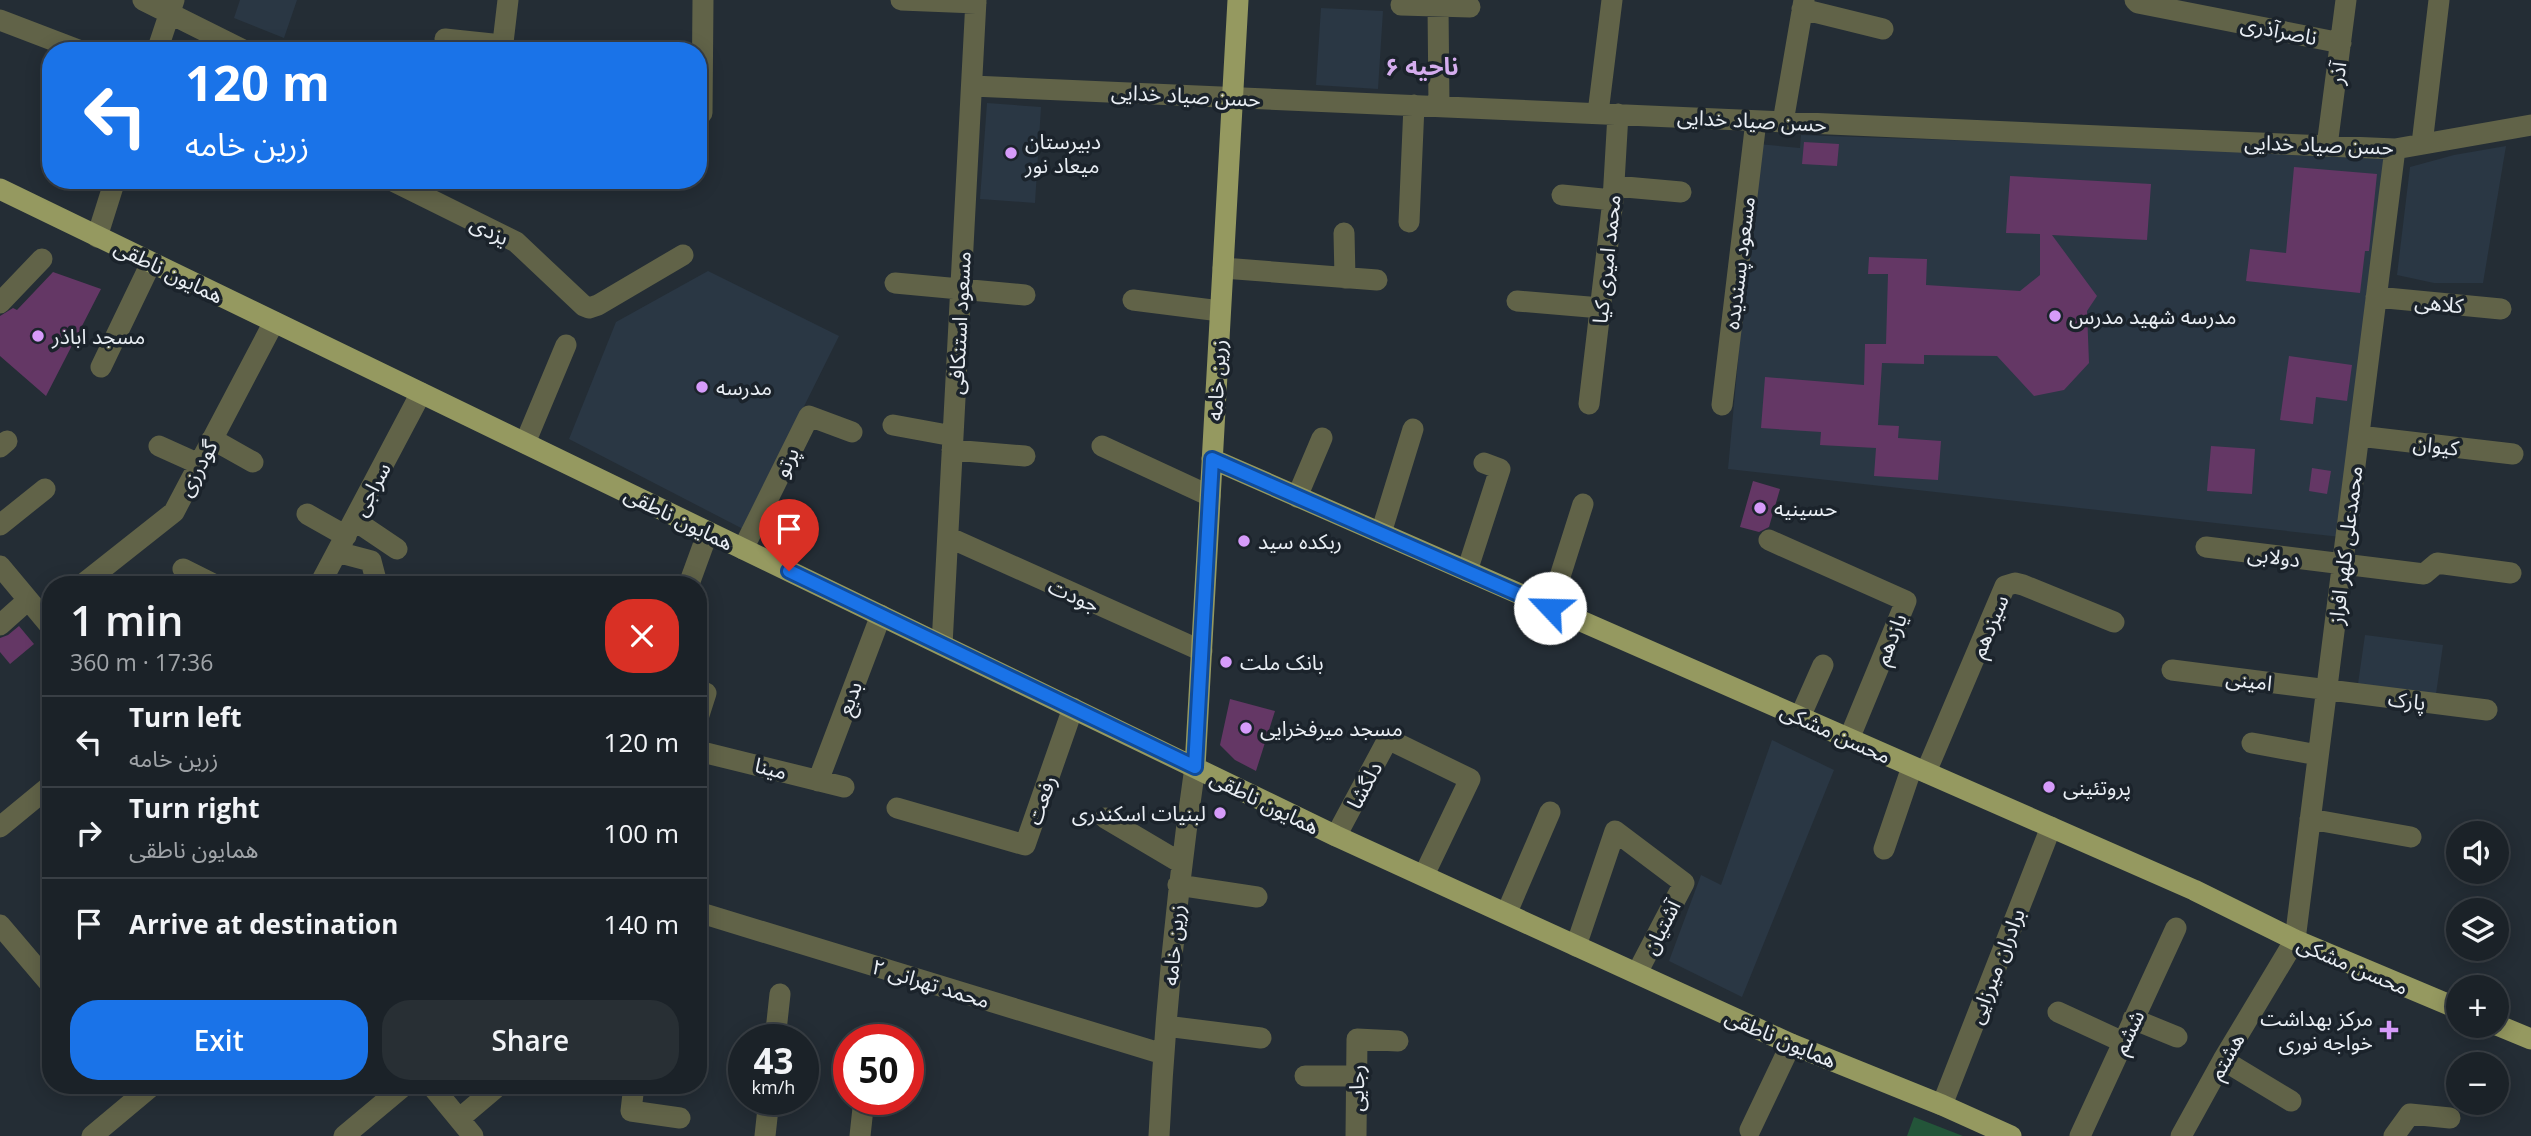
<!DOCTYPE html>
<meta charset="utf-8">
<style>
:root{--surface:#1b2228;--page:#282f34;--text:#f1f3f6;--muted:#a0a4a8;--line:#393f45;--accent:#1a73e8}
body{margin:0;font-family:"Open Sans","Noto Sans Arabic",sans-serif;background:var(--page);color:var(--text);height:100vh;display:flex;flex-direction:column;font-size:26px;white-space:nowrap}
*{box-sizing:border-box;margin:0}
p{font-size:23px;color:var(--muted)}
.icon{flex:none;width:38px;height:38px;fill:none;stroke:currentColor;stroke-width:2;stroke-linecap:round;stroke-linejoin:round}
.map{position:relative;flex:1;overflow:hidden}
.details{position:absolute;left:42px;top:576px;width:665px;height:518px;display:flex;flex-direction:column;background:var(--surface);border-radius:28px;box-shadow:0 4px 18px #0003,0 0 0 2px var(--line)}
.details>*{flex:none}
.hud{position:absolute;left:42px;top:42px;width:665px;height:147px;border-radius:28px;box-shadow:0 4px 18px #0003,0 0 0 2px var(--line);background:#1a73e8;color:#fff;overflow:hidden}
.buttons{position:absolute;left:2446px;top:821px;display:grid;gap:14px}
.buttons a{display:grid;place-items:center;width:63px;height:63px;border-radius:50%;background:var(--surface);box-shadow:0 4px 18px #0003,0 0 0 2px var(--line);font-size:35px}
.speed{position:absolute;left:728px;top:1024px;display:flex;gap:14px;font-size:35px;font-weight:700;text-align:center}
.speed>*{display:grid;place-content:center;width:91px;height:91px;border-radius:50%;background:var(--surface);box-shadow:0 4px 18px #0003,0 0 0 2px var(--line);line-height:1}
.speed small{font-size:18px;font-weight:400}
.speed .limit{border:10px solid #d22;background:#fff;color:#111}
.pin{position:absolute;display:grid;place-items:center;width:60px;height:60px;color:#fff;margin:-72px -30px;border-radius:50% 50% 50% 0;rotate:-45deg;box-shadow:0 0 7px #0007}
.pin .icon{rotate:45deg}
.me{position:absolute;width:77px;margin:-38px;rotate:294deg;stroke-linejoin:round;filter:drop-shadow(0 0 5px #0008)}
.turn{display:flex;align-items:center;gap:24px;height:147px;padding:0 28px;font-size:32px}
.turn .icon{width:91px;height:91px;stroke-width:2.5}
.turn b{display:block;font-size:49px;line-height:60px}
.round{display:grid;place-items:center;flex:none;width:74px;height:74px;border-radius:28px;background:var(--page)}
.summary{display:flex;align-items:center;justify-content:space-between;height:119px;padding:0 28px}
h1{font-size:42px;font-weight:600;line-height:52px}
.action{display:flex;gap:14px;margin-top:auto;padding:14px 28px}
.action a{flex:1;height:80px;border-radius:28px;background:var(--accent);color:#fff;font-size:28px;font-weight:600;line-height:80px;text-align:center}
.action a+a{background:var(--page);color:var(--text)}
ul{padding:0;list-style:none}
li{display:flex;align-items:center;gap:21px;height:91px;padding:0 28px;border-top:2px solid var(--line)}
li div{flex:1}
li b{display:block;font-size:26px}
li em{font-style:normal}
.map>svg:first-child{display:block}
.built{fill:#2a3744}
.green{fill:#235539}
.building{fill:#643765}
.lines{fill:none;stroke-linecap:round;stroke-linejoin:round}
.minor{stroke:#616348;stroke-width:21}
.major{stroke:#959960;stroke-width:21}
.route-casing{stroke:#114b97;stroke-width:18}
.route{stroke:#1a73e8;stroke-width:12}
.poi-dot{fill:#d69bfa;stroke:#1b232b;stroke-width:2.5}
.labels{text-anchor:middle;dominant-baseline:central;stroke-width:7;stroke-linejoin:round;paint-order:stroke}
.street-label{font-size:21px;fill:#e9eef4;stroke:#1b232b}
.poi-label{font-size:21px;fill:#e9eef4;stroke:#1b232b;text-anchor:start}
.quarter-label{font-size:24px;font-weight:bold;fill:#d5adee;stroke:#1b232b}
</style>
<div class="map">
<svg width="2531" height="1136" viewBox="0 0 2531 1136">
<rect width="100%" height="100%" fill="#242d35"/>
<!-- built -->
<path class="built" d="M 240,0 L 297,0 L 284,38 L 234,18 Z
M 1321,8 L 1383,11 L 1378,89 L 1316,85 Z
M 987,103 L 1041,107 L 1035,203 L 980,199 Z
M 1801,135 L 2386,155 L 2341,537 L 1728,469 L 1758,144 L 1800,148 Z
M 2506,146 L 2483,283 L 2434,283 L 2397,275 L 2410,167 L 2454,155 Z
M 708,271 L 839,336 L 743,529 L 569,439 L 616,322 Z
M 2365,635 L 2443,645 L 2436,694 L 2358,684 Z
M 1772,740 L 1834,770 L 1742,997 L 1669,961 L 1701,875 L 1721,885 Z"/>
<!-- green -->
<path class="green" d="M 1914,1117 L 1963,1136 L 1907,1136 Z"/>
<!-- building -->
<path class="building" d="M 1804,142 L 1839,144 L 1837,166 L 1802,164 Z
M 2294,167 L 2377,174 L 2369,251 L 2365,251 L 2360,293 L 2246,281 L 2250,249 L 2286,253 Z
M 2010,176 L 2151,184 L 2147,240 L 2052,235 L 2097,296 L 2087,311 L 2089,363 L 2064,390 L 2034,396 L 1997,356 L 1924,355 L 1924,364 L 1882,363 L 1878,425 L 1899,426 L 1898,438 L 1941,441 L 1938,480 L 1874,476 L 1876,448 L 1820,445 L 1821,432 L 1761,428 L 1765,377 L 1864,385 L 1865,344 L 1886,344 L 1888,274 L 1868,274 L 1869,257 L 1927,259 L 1926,285 L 2020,291 L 2040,275 L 2040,234 L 2006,233 Z
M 53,272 L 101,289 L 46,396 L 0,356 L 0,316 L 13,308 L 17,310 Z
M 2289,356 L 2352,365 L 2347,401 L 2316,397 L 2313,424 L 2280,420 Z
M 2211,446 L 2255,449 L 2252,494 L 2207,491 Z
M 2312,468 L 2331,471 L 2327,494 L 2309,491 Z
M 1753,481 L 1780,489 L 1769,527 L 1759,532 L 1740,527 Z
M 19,626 L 34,644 L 10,664 L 0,652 L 0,638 L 8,635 Z
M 1230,699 L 1275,711 L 1256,771 L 1235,760 L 1220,745 Z"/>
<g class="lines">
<!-- minor -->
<path class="minor" d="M 143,0 L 245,51
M 901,0 L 976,3
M 2135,0 L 2138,3 L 2341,43
M 1401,5 L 1470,7
M 1438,5 L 1439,107
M 1802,9 L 1883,29
M 0,20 L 81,51
M 445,39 L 502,45
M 157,51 L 174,0
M 502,51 L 508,0
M 972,86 L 2395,149 L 2531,125
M 702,113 L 703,0
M 1598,113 L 1612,0
M 1783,122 L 1804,0
M 2422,144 L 2439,0
M 2327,146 L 2346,0
M 391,180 L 516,242 L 584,306 L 589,308 L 598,305 L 683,255
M 1614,186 L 1681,192
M 1562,195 L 1613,200
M 1409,222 L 1414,105
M 1344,233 L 1345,278
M 97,237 L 115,180
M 1223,268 L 1377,280
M 895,283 L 1025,295
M 2376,297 L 2501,309
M 1133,300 L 1220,311
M 1517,301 L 1601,308
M 0,303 L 42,259
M 101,367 L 151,263
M 1589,404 L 1613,200 L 1618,114
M 1722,405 L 1756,121
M 893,425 L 953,436
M 2359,436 L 2513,454
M 212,439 L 253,462
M 525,443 L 566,345
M 159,446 L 199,464
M 1102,446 L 1210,496
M 0,447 L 7,441
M 952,450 L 1025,456
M 1297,497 L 1322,438
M 307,514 L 346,536
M 354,520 L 397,549
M 0,525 L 45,489
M 1381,533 L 1413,429
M 948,537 L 1202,651
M 1769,540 L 1906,601 L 1849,739
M 2206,547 L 2424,574 L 2437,563 L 2511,573
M 743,549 L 809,416 L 852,432
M 337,552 L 371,561 L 377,584
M 0,566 L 51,627
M 183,569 L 213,584
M 1467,571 L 1500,469 L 1484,463
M 83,584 L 174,512 L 274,322
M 320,584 L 421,393
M 689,584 L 708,532
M 1550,608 L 1583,504
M 0,625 L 28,600
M 942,645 L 976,0
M 2172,670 L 2487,710
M 1800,717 L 1823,665
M 698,718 L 706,693
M 2252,743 L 2318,755
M 698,751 L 844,787
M 1926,772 L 2005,586 L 2015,583 L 2023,585 L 2114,622
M 818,781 L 881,615
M 897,808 L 1025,845 L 1073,708
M 1105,818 L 1181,863
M 2310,819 L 2411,837
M 0,827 L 51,785
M 1336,836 L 1388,739 L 1470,779 L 1424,875
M 1884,849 L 1912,767
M 1178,885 L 1257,897
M 698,912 L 1163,1054
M 1507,912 L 1550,812
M 0,925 L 51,985
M 1576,946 L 1615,831 L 1684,883 L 1637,973
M 2058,1012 L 2123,1042
M 2133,1019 L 2177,1037
M 1166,1026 L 1261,1038
M 775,1040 L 780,994
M 2223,1060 L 2291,1101
M 1305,1076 L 1357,1076
M 431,1085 L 473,1136
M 634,1085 L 631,1111 L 680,1118
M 1942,1105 L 2051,827
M 459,1119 L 498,1086
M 1750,1130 L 1791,1044
M 92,1136 L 153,1085
M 344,1136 L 405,1085
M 765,1136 L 769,1099
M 860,1136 L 864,1099
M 1159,1136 C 1165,1012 1177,890 1195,767
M 1356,1136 L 1357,1039 L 1398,1041
M 2080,1136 L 2176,928
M 2181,1136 L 2223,1060 L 2295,940 L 2395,149
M 2394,1136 L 2410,1114 L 2450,1118"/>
<!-- major -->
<path class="major" d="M 0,189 L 1336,836 L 1791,1044 L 1942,1105 L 2011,1136
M 1212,459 L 2194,890 L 2295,940 L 2459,1009
M 1195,767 L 1238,0
M 2497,1025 L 2531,1039"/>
</g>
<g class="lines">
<defs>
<path id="route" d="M 789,571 L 1195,767 L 1212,459 L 1550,608"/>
</defs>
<!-- route casing -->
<use href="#route" class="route-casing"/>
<!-- route -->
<use href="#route" class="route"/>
</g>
<!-- markers -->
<g class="poi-dot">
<circle cx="1011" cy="153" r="7"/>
<circle cx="2055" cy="316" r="7"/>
<circle cx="38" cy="336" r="7"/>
<circle cx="702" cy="387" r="7"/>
<circle cx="1760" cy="508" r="7"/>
<circle cx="1244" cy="541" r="7"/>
<circle cx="1226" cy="662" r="7"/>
<circle cx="1246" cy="728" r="7"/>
<circle cx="2049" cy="787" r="7"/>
<circle cx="1220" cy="813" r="7"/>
<path d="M2385.5 1019.5h7v7h7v7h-7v7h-7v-7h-7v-7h7z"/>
</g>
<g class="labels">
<!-- street labels -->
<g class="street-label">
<text transform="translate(2279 30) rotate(11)">ناصرآذری</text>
<text transform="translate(2337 73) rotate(-82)">آذر</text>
<text transform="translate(1186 95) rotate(3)">حسن صیاد خدایی</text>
<text transform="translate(1752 120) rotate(3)">حسن صیاد خدایی</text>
<text transform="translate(2319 144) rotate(2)">حسن صیاد خدایی</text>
<text transform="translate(490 230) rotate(27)">یزدی</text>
<text transform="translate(1606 259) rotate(-84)">محمد امیری کیا</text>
<text transform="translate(1739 263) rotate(-83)">مسعود پسندیده</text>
<text transform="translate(169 271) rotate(26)">همایون ناطقی</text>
<text transform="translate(2439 303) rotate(6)">کلاهی</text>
<text transform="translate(959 323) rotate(-87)">مسعود استنکافی</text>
<text transform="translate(1216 380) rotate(-87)">زرین خامه</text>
<text transform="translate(2436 445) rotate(7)">کیوان</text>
<text transform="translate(786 462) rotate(-64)">پرتو</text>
<text transform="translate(197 468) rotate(-62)">گودرزی</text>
<text transform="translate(371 489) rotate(-62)">سراجی</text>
<text transform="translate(679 518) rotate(26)">همایون ناطقی</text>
<text transform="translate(2345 545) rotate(-83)">محمدعلی کلهر افراز</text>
<text transform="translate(2274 556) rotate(7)">دولابی</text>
<text transform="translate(1074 595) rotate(24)">جودت</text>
<text transform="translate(1989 626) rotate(-67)">سیزدهم</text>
<text transform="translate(1890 639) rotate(-68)">یازدهم</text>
<text transform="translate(2249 680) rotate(7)">امینی</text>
<text transform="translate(849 698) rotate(-69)">بدیع</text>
<text transform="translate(2407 700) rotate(7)">پارک</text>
<text transform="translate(1836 733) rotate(24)">محسن مشکی</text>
<text transform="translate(771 768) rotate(14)">مینا</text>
<text transform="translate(1364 785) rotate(-62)">دلگشا</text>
<text transform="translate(1041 800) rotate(-71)">رفعت</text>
<text transform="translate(1265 802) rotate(26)">همایون ناطقی</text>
<text transform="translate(1661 927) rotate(-63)">آشتیان</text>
<text transform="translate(1173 945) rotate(-85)">زرین خامه</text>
<text transform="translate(2353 965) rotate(23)">محسن مشکی</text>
<text transform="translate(1996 966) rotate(-69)">برادران میرزایی</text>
<text transform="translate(931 983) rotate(17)">محمد تهرانی ۲</text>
<text transform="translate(2128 1032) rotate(-65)">ششم</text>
<text transform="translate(1781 1038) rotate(23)">همایون ناطقی</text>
<text transform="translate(2226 1056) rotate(-60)">هشتم</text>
<text transform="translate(1356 1088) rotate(-89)">رجایی</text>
</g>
<!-- poi labels -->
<g class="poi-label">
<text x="1025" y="141">دبیرستان<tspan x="1025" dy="24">میعاد نور</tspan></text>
<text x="2069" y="316">مدرسه شهید مدرس</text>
<text x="52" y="336">مسجد اباذر</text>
<text x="716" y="387">مدرسه</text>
<text x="1774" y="508">حسینیه</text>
<text x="1258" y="541">ربکده سید</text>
<text x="1240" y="662">بانک ملت</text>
<text x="1260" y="728">مسجد میرفخرایی</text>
<text x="2063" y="787">پروتئینی</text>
<text x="1206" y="813" text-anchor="end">لبنیات اسکندری</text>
<text x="2373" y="1018" text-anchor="end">مرکز بهداشت<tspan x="2373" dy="24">خواجه نوری</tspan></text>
</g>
<!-- quarter labels -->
<g class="quarter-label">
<text x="1422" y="65">ناحیه ۶</text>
</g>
</g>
</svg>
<div class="buttons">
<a><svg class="icon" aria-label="sound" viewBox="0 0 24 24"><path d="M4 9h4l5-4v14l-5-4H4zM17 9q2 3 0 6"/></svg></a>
<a><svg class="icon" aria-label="layers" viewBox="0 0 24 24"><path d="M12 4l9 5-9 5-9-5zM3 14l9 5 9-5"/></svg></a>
<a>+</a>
<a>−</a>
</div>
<div class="speed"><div>43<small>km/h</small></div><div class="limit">50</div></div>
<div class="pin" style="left:789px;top:571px;background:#d93025"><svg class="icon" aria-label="arrive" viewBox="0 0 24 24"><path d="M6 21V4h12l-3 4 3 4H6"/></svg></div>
<svg class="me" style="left:1550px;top:608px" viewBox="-20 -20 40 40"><circle r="19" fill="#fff"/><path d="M0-13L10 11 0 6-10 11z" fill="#1a73e8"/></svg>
<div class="hud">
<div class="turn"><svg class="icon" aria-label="left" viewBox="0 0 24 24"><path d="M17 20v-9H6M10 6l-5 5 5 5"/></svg><div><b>120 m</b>زرین خامه</div></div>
</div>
<section class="details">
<div class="summary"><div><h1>1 min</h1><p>360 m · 17:36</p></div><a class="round" style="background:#d93025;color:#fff"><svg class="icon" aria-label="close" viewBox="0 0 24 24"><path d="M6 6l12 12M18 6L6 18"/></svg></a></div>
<ul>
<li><svg class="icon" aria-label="left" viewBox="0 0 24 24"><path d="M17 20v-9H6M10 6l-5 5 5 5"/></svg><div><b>Turn left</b><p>زرین خامه</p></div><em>120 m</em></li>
<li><svg class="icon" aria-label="right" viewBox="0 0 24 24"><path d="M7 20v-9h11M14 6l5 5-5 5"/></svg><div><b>Turn right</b><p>همایون ناطقی</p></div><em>100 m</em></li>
<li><svg class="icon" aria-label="arrive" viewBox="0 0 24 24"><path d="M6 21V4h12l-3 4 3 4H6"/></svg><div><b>Arrive at destination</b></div><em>140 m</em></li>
</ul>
<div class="action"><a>Exit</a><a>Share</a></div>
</section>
</div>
